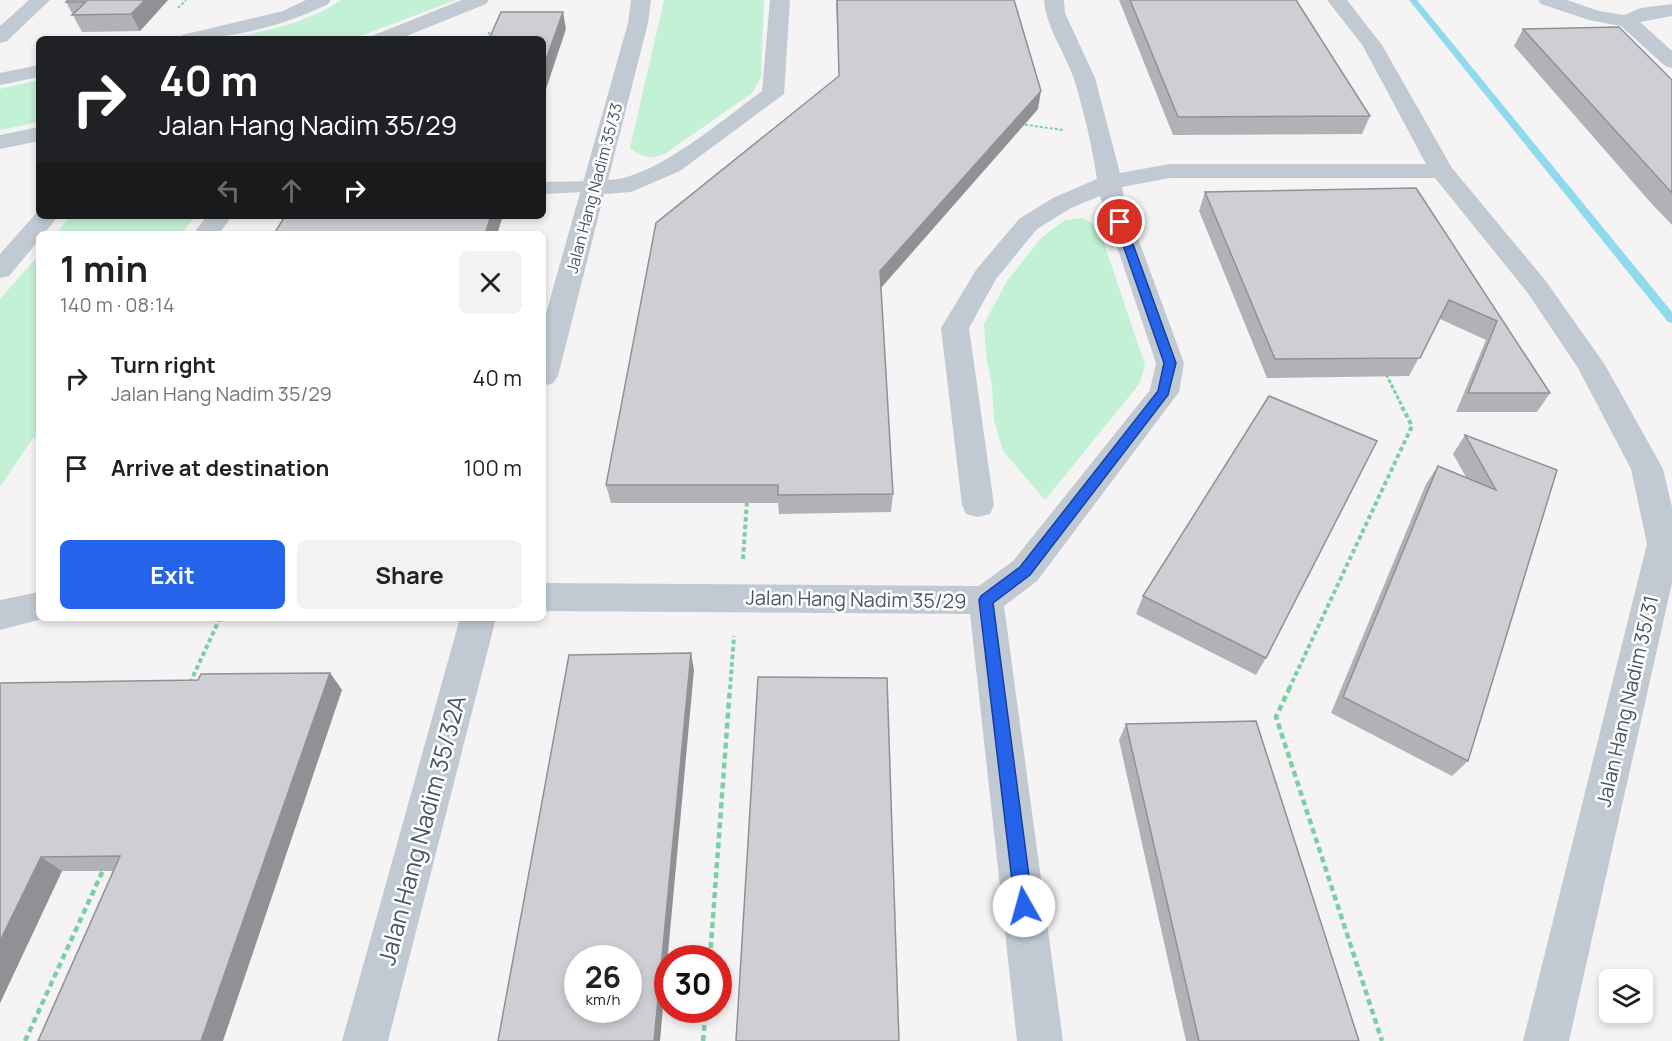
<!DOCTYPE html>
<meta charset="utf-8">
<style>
:root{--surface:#fff;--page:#f2f2f2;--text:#222;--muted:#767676;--accent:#2563eb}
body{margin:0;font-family:Manrope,sans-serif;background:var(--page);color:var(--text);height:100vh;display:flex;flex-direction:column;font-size:22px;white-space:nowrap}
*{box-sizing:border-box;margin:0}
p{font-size:20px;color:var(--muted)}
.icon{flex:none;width:33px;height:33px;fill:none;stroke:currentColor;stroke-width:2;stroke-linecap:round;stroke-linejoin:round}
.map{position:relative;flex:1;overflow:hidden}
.panel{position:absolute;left:36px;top:231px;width:510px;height:390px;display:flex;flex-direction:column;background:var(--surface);border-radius:9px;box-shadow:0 3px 9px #0003}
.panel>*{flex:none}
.hud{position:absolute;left:36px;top:36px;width:510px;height:183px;border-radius:9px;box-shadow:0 3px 9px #0003;background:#202124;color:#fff;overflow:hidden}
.fabs{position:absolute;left:1599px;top:969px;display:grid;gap:12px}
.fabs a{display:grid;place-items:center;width:54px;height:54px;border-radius:9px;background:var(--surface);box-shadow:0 3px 9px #0003;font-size:30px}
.speed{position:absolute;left:564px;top:945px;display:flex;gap:12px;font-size:30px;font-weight:700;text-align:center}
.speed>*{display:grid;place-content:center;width:78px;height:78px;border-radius:50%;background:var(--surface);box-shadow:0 3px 9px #0003;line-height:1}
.speed small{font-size:15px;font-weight:400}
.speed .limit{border:9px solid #d22;background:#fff;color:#111}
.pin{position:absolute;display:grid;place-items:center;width:51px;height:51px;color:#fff;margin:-26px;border:3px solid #fff;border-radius:50%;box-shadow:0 2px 6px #0007}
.me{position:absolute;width:66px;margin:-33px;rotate:353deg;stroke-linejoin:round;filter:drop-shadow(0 0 4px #0008)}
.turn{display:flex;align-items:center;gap:21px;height:126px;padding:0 24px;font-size:27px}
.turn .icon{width:78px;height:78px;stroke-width:2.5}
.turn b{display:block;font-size:42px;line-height:51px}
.lanes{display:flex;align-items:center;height:57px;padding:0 24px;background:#0003;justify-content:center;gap:30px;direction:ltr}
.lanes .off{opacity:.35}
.round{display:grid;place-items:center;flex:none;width:63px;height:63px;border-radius:9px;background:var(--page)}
.summary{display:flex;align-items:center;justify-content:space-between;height:102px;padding:0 24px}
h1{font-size:36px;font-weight:700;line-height:45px}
.cta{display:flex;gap:12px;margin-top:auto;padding:12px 24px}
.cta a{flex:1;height:69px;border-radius:9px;background:var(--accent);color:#fff;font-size:24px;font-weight:700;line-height:69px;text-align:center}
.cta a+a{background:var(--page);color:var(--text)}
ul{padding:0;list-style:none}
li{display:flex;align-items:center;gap:18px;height:90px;padding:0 24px}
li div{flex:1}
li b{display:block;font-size:22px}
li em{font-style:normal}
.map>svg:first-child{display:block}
.green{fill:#c3f1d5}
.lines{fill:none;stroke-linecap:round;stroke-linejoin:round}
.stream{fill:#90daee;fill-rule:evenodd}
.path-far3{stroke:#7ad0a6;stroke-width:2;stroke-dasharray:3 2;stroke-linecap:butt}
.path-far2{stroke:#7ad0a6;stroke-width:3;stroke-dasharray:4 2;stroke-linecap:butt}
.path-far1{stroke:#7ad0a6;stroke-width:4;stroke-dasharray:4.5 3;stroke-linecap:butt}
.path{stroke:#7ad0a6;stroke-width:4.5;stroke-dasharray:6 4;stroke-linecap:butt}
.service{fill:#c1cad2;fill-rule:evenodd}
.minor{fill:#c1cad2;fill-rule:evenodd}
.wall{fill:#b0b2b7}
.shaded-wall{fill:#909195}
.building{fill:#cdcfd5;stroke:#909195;stroke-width:1.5;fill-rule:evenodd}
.route{fill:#2563eb;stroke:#184099;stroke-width:1.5}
.labels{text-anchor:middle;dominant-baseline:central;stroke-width:5;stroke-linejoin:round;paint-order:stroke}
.far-street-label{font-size:16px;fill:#4a5661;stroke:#fff}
.street-label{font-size:20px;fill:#4a5661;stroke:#fff}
.near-street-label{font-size:24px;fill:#4a5661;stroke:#fff}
</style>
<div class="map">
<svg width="1672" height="1041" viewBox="0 0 1672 1041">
<rect width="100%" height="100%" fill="#f5f3f3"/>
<!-- green -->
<path class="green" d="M 341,0 L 456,0 L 352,39 L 227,39 C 267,30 307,24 341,0 Z
M 664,0 L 764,0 L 761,77 L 752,93 L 666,153 C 650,160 644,158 630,148 Z
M 39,80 L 39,122 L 0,130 L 0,89 Z
M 70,216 L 195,216 L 181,234 L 56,234 Z
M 1083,218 L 1099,228 L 1145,365 L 1140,383 L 1045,500 L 1003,451 L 994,420 L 992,386 L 986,355 L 984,324 L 1007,281 L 1042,237 L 1065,220 Z
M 39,255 L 39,438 L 33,438 L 0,487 L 0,299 Z"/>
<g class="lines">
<!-- stream -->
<path class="stream" d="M 1409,0 L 1417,0 L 1672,312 L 1672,323 L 1668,322 Z"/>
<!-- path-far3 -->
<path class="path-far3" d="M 178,8 L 186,0
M 486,39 L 490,31
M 1020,124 L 1063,130"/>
<!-- path-far2 -->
<path class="path-far2" d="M 1386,374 L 1402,406"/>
<!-- path-far1 -->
<path class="path-far1" d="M 743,559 L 747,501
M 190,683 L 220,618
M 730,689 L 734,636
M 1289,689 L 1412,426 L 1401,405"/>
<!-- path -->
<path class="path" d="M 1290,687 L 1276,717 L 1382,1041
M 710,958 L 730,687
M 25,1041 L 105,866
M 703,1041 L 706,1010"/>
<!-- service -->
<path class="service" d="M 594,181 L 601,183 L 603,187 L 601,191 L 543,194 L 543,182 Z"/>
<!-- minor -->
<path class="minor" d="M 29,0 L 50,0 L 7,41 L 0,43 L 0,26 Z
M 306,0 L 331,0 L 328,4 C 281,27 230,39 179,39 L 182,35 L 283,11 Z
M 462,0 L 489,0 L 486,4 L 399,39 L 371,39 L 374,35 Z
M 631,0 L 651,0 L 648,23 L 608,180 C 653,180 725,118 762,91 L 770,0 L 790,0 L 784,94 L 680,171 L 631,192 L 604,194 L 558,376 L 553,383 L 543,386 L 543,324 L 628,23 Z
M 1044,0 L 1064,0 L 1065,13 L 1095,78 L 1120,173 L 1170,164 L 1426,164 L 1363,46 L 1327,0 L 1347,0 L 1382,45 L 1452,168 L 1545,280 L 1605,365 L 1663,469 L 1672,507 L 1672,583 L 1569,1041 L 1523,1041 L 1647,544 L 1631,469 L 1578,368 L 1527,292 L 1435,178 L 1170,178 L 1122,187 L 1125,203 L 1184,363 L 1179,392 L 1037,581 L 1004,606 L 1063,1041 L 1017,1041 L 970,614 L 543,611 L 543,583 L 979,586 L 1013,561 L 1150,390 L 1156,363 L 1100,196 L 1071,208 L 1037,229 L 996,279 L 969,328 L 994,505 L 990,514 L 978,517 L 966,514 L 962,505 L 941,328 L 976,270 L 1019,219 L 1053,198 L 1097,179 C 1092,146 1084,111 1074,79 C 1065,52 1046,28 1044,0 Z
M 1538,0 L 1567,0 L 1599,11 L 1624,15 L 1641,8 L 1672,4 L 1672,16 L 1640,22 L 1672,51 L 1672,68 L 1665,66 L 1621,26 L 1589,20 L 1541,4 Z
M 39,65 L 39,77 L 0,85 L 0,73 Z
M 39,127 L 39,141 L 0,149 L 0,135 Z
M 39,210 L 39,216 L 58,216 L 44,234 L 39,234 L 39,240 L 9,276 L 0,278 L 0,254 Z
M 207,216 L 232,216 L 219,234 L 193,234 Z
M 39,592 L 39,618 L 46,618 L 0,630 L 0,600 Z
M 460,618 L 496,618 L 388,1041 L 342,1041 Z"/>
</g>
<!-- wall -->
<path class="wall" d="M 168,0 L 140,31 L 82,32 L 66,2 Z
M 836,0 L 1014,0 L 1038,109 L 881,288 L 893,494 L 891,512 L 779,514 L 778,503 L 611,503 L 606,485 L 839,76 Z
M 1119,0 L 1296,0 L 1370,116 L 1362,134 L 1173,135 Z
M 1523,29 L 1672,80 L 1672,225 L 1651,203 L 1514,46 Z
M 1416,188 L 1550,393 L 1537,412 L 1456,412 L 1486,340 L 1440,319 L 1409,376 L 1267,378 L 1199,211 L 1205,192 Z
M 1465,435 L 1557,470 L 1468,761 L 1452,776 L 1331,713 L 1426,484 L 1438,466 L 1466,477 L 1453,454 Z
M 1143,596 L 1266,658 L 1256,675 L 1136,614 Z
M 330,673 L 342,690 L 114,871 L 62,871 L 0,1003 L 0,683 L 198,680 Z
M 1126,724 L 1359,1041 L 1186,1041 L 1119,740 Z"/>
<!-- shaded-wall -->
<path class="shaded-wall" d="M 145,0 L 168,0 L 140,31 L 131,14 Z
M 563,12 L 566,29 L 543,98 L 543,68 Z
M 1041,91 L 1038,109 L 879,290 L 880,271 Z
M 491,216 L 503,216 L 497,234 L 485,234 Z
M 691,653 L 694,670 L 660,1041 L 654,1041 Z
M 330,673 L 342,690 L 223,1041 L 201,1041 Z
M 41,857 L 62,871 L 0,1003 L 0,941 Z"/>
<!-- building -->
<path class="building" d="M 68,0 L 145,0 L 131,14 L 72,15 L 86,2 L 66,2 Z
M 837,0 L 1014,0 L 1041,91 L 880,271 L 893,494 L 778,495 L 778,485 L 606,485 L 656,223 L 839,76 Z
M 1130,0 L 1296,0 L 1370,116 L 1178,117 Z
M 501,12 L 563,12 L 543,68 L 543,39 L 489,39 Z
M 1619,27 L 1672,80 L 1672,193 L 1523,29 Z
M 1416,188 L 1550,393 L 1468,393 L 1497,321 L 1449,300 L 1420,358 L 1275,359 L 1205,192 Z
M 285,216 L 491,216 L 485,234 L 274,234 Z
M 1269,396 L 1377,441 L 1266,658 L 1143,596 Z
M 1465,435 L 1557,470 L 1468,761 L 1343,697 L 1438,466 L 1496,490 Z
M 691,653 L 654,1041 L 498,1041 L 569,655 ZM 578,958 L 628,958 L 628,1010 L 578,1010 Z
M 330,673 L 201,1041 L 38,1041 L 120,856 L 41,857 L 0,941 L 0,683 L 198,680 L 201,674 Z
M 758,677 L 887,678 L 899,1041 L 736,1041 Z
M 1256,721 L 1359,1041 L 1199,1041 L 1126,724 Z"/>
<!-- route -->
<path class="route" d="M 1120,219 L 1125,222 L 1176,363 L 1168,395 L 1030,575 L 993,603 L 1033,906 L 1030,912 L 1024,915 L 1017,912 L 1015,906 L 979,600 L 981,596 L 1020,567 L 1158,391 L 1164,363 L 1115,222 Z"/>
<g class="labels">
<!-- far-street labels -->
<g class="far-street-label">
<text transform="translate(594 188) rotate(-75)">Jalan Hang Nadim 35/33</text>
</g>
<!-- street labels -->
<g class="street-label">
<text transform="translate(856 599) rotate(1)">Jalan Hang Nadim 35/29</text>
<text transform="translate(1627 701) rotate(-77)">Jalan Hang Nadim 35/31</text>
</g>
<!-- near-street labels -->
<g class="near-street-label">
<text transform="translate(421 830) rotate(-75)">Jalan Hang Nadim 35/32A</text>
</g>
</g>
</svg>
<div class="fabs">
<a><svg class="icon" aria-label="layers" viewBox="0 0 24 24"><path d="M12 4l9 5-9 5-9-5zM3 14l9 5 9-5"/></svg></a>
</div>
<div class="speed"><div>26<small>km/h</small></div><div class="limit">30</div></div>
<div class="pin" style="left:1120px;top:222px;background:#d93025"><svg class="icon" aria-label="arrive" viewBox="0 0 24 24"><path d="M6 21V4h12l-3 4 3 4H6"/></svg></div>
<svg class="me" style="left:1024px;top:906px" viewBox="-20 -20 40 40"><circle r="19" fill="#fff"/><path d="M0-13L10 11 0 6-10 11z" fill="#2563eb"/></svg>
<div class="hud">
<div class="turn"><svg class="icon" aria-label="right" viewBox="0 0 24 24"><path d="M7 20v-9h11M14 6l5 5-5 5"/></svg><div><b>40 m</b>Jalan Hang Nadim 35/29</div></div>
<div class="lanes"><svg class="icon off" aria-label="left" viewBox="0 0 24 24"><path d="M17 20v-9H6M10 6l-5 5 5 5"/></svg><svg class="icon off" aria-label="ahead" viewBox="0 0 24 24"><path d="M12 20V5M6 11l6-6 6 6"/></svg><svg class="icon" aria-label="right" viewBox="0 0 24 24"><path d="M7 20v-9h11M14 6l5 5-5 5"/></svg></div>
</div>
<section class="panel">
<div class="summary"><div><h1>1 min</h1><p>140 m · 08:14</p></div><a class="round"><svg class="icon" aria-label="close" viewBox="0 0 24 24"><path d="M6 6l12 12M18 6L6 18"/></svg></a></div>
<ul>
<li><svg class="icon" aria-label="right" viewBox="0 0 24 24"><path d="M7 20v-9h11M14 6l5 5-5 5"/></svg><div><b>Turn right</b><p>Jalan Hang Nadim 35/29</p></div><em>40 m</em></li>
<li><svg class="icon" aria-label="arrive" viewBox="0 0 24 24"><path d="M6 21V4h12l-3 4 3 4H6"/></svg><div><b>Arrive at destination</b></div><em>100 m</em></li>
</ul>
<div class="cta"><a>Exit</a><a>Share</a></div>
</section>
</div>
